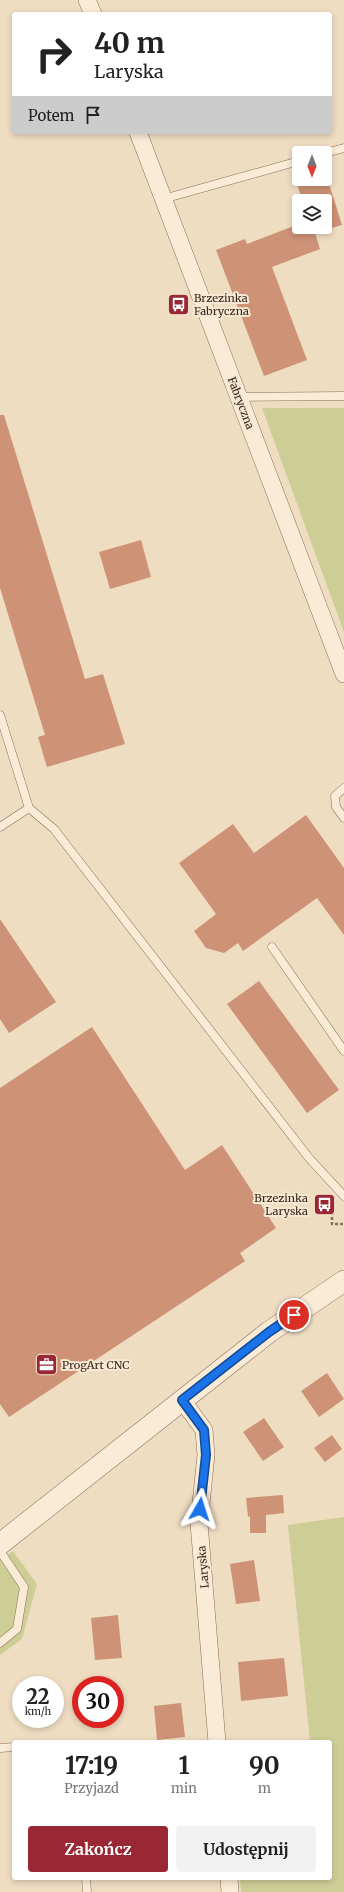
<!DOCTYPE html>
<html lang="pl">
<meta charset="utf-8">
<style>
:root{--surface:#fff;--page:#f2f2f2;--text:#222;--muted:#767676;--accent:#9a2734}
body{margin:0;font-family:Merriweather,serif;background:var(--page);color:var(--text);height:100vh;display:flex;flex-direction:column;font-size:15px;white-space:nowrap}
*{box-sizing:border-box;margin:0}
p{font-size:13px;color:var(--muted)}
.icon{flex:none;width:22px;height:22px;fill:none;stroke:currentColor;stroke-width:2;stroke-linecap:round;stroke-linejoin:round}
.map{position:relative;flex:1;overflow:hidden}
.panel{position:absolute;left:12px;top:1740px;width:320px;height:140px;display:flex;flex-direction:column;background:var(--surface);border-radius:4px;box-shadow:0 2px 6px #0003}
.panel>*{flex:none}
.banner{position:absolute;left:12px;top:12px;width:320px;height:122px;border-radius:4px;box-shadow:0 2px 6px #0003;background:#fff;color:var(--text);overflow:hidden}
.needle{width:26px;rotate:180deg}
.controls{position:absolute;left:292px;top:146px;display:grid;gap:8px}
.controls a{display:grid;place-items:center;width:40px;height:40px;border-radius:4px;background:var(--surface);box-shadow:0 2px 6px #0003;font-size:20px}
.speed{position:absolute;left:12px;top:1676px;display:flex;gap:8px;font-size:20px;font-weight:700;text-align:center}
.speed>*{display:grid;place-content:center;width:52px;height:52px;border-radius:50%;background:var(--surface);box-shadow:0 2px 6px #0003;line-height:1}
.speed small{font-size:10px;font-weight:400}
.speed .limit{border:6px solid #d22;background:#fff;color:#111}
.pin{position:absolute;display:grid;place-items:center;width:34px;height:34px;color:#fff;margin:-17px;border:2px solid #fff;border-radius:50%;box-shadow:0 1px 4px #0007}
.me{position:absolute;width:44px;margin:-22px;rotate:6deg;stroke-linejoin:round;filter:drop-shadow(0 0 3px #0008)}
.turn{display:flex;align-items:center;gap:14px;height:84px;padding:0 16px;font-size:18px}
.turn .icon{width:52px;height:52px;stroke-width:2.5}
.turn b{display:block;font-size:28px;line-height:34px}
.then{display:flex;align-items:center;height:38px;padding:0 16px;background:#0003;gap:8px;font-size:15px}
.eta{display:flex;justify-content:space-evenly;align-items:center;height:68px;text-align:center}
.eta b{font-size:24px;font-weight:700;line-height:28px}
.action{display:flex;gap:8px;margin-top:auto;padding:8px 16px}
.action a{flex:1;height:46px;border-radius:4px;background:var(--accent);color:#fff;font-size:16px;font-weight:700;line-height:46px;text-align:center}
.action a+a{background:var(--page);color:var(--text)}
.map>svg:first-child{display:block}
.green{fill:#cdce96}
.building{fill:#ce9277}
.lines{fill:none;stroke-linecap:round;stroke-linejoin:round}
.service-casing{stroke:#8a6d59;stroke-width:9}
.minor-casing{stroke:#8a6d59;stroke-width:18}
.tertiary-casing{stroke:#8a6d59;stroke-width:22}
.path{stroke:#8a6d59;stroke-width:2.5;stroke-dasharray:3 2;stroke-linecap:butt}
.service{stroke:#faebd6;stroke-width:8}
.minor{stroke:#faebd6;stroke-width:17}
.tertiary{stroke:#faebd6;stroke-width:21}
.route-casing{stroke:#114b97;stroke-width:10}
.route{stroke:#1a73e8;stroke-width:7}
.labels{text-anchor:middle;dominant-baseline:central;stroke-width:4;stroke-linejoin:round;paint-order:stroke}
.poi-label{font-size:11px;fill:#39281d;stroke:#f6e8d2;text-anchor:start}
.street-label{font-size:11px;fill:#39281d;stroke:#f6e8d2}
</style>
<div class="map">
<svg width="344" height="1892" viewBox="0 0 344 1892">
<rect width="100%" height="100%" fill="#efddc2"/>
<!-- green -->
<path class="green" d="M 262,408 L 344,408 L 344,632 Z
M 344,1517 L 344,1892 L 241,1892 L 240,1878 L 330,1878 L 330,1742 L 310,1742 L 288,1525 Z
M 13,1551 L 37,1584 L 22,1639 L 0,1655 L 0,1560 Z"/>
<!-- building -->
<path class="building" d="M 325,171 L 342,225 L 315,233 L 320,249 L 272,267 L 307,360 L 264,376 L 216,250 L 245,239 L 247,244 L 299,224 L 299,227 L 325,227 L 325,201 L 302,201 L 296,179 L 325,179 Z
M 0,415 L 4,415 L 85,679 L 103,674 L 125,744 L 47,767 L 38,737 L 45,735 L 0,588 Z
M 141,540 L 151,577 L 110,589 L 99,552 Z
M 306,815 L 344,868 L 344,935 L 317,898 L 243,951 L 238,943 L 224,953 L 206,948 L 194,931 L 216,914 L 179,863 L 233,824 L 254,853 Z
M 0,919 L 56,1002 L 9,1033 L 0,1019 Z
M 259,981 L 339,1090 L 307,1113 L 227,1004 Z
M 92,1027 L 185,1170 L 222,1145 L 276,1228 L 240,1253 L 245,1261 L 9,1417 L 0,1404 L 0,1088 Z
M 327,1373 L 344,1399 L 319,1417 L 301,1391 Z
M 264,1418 L 284,1447 L 263,1461 L 243,1432 Z
M 332,1435 L 342,1449 L 325,1462 L 314,1448 Z
M 283,1495 L 284,1513 L 266,1515 L 266,1533 L 250,1533 L 250,1516 L 248,1517 L 246,1498 Z
M 254,1560 L 260,1601 L 236,1604 L 230,1564 Z
M 118,1615 L 122,1658 L 95,1660 L 91,1618 Z
M 284,1658 L 288,1696 L 241,1701 L 238,1662 Z
M 181,1703 L 185,1737 L 157,1740 L 154,1706 Z"/>
<g class="lines">
<defs>
<path id="service" d="M 325,153 L 344,148
M 163,199 L 299,161
M 239,397 L 344,396
M 0,715 L 29,808
M 344,788 L 335,796 L 336,807 L 344,818
M 0,827 L 29,808 L 54,829 L 309,1158 L 344,1196
M 272,947 L 344,1051
M 0,1551 L 24,1587 L 17,1629 L 0,1643
M 0,1748 L 14,1747
M 86,1878 L 87,1892"/>
<path id="minor" d="M 87,0 L 93,14
M 138,132 L 344,674
M 182,1400 L 204,1430 L 206,1455 L 199,1523 L 217,1742
M 229,1878 L 230,1892"/>
<path id="tertiary" d="M 0,1544 L 269,1332 L 344,1281"/>
</defs>
<!-- service casing -->
<use href="#service" class="service-casing"/>
<!-- minor casing -->
<use href="#minor" class="minor-casing"/>
<!-- tertiary casing -->
<use href="#tertiary" class="tertiary-casing"/>
<!-- path -->
<path class="path" d="M 332,1202 L 332,1224 L 344,1224"/>
<!-- service -->
<use href="#service" class="service"/>
<!-- minor -->
<use href="#minor" class="minor"/>
<!-- tertiary -->
<use href="#tertiary" class="tertiary"/>
</g>
<g class="lines">
<defs>
<path id="route" d="M 200,1509 L 206,1455 L 204,1430 L 182,1400 L 269,1332 L 294,1315"/>
</defs>
<!-- route casing -->
<use href="#route" class="route-casing"/>
<!-- route -->
<use href="#route" class="route"/>
</g>
<!-- icons -->
<defs>
<symbol id="bus-square" viewBox="-11 -11 22 22"><rect x="-9" y="-9" width="18" height="18" rx="4" fill="#9a2734" stroke="#f6e8d2"/><path d="M-5-6H5V4H4V6H2V4H-2V6H-4V4H-5ZM-3.5-4V0h7V-4ZM-3.5 1.2v1.5H-2V1.2ZM2 1.2v1.5H3.5V1.2Z" fill="#fff"/></symbol>
<symbol id="office-square" viewBox="-11 -11 22 22"><rect x="-9" y="-9" width="18" height="18" rx="4" fill="#9a2734" stroke="#f6e8d2"/><path d="M-6-3h4V-5.5h4V-3h4V5H-6ZM-1-4.5V-3h2v-1.5ZM-6 0V1H6V0Z" fill="#fff"/></symbol>
</defs>
<g fill-rule="evenodd">
<use href="#bus-square" x="166" y="292" width="25" height="25"/>
<use href="#bus-square" x="312" y="1192" width="25" height="25"/>
<use href="#office-square" x="34" y="1352" width="25" height="25"/>
</g>
<g class="labels">
<!-- poi labels -->
<g class="poi-label">
<text x="194" y="298">Brzezinka<tspan x="194" dy="13">Fabryczna</tspan></text>
<text x="308" y="1198" text-anchor="end">Brzezinka<tspan x="308" dy="13">Laryska</tspan></text>
<text x="62" y="1365">ProgArt CNC</text>
</g>
<!-- street labels -->
<g class="street-label">
<text transform="translate(241 403) rotate(69)">Fabryczna</text>
<text transform="translate(203 1567) rotate(-95)">Laryska</text>
</g>
</g>
</svg>
<div class="controls">
<a><svg class="needle" viewBox="-14 -14 28 28"><path d="M0-13l5 13h-10z" fill="#e53935"/><path d="M0 13l5-13h-10z" fill="#767676"/></svg></a>
<a><svg class="icon" aria-label="layers" viewBox="0 0 24 24"><path d="M12 4l9 5-9 5-9-5zM3 14l9 5 9-5"/></svg></a>
</div>
<div class="speed"><div>22<small>km/h</small></div><div class="limit">30</div></div>
<div class="pin" style="left:294px;top:1315px;background:#d93025"><svg class="icon" aria-label="arrive" viewBox="0 0 24 24"><path d="M6 21V4h12l-3 4 3 4H6"/></svg></div>
<svg class="me" style="left:200px;top:1509px" viewBox="-20 -20 40 40"><path d="M0-17L14 15 0 8-14 15z" fill="#1a73e8" stroke="#fff" stroke-width="4"/></svg>
<div class="banner">
<div class="turn"><svg class="icon" aria-label="right" viewBox="0 0 24 24"><path d="M7 20v-9h11M14 6l5 5-5 5"/></svg><div><b>40 m</b>Laryska</div></div>
<div class="then">Potem<svg class="icon" aria-label="arrive" viewBox="0 0 24 24"><path d="M6 21V4h12l-3 4 3 4H6"/></svg></div>
</div>
<section class="panel">
<div class="eta">
<div><b>17:19</b><p>Przyjazd</p></div>
<div><b>1</b><p>min</p></div>
<div><b>90</b><p>m</p></div>
</div>
<div class="action"><a>Zakończ</a><a>Udostępnij</a></div>
</section>
</div>
